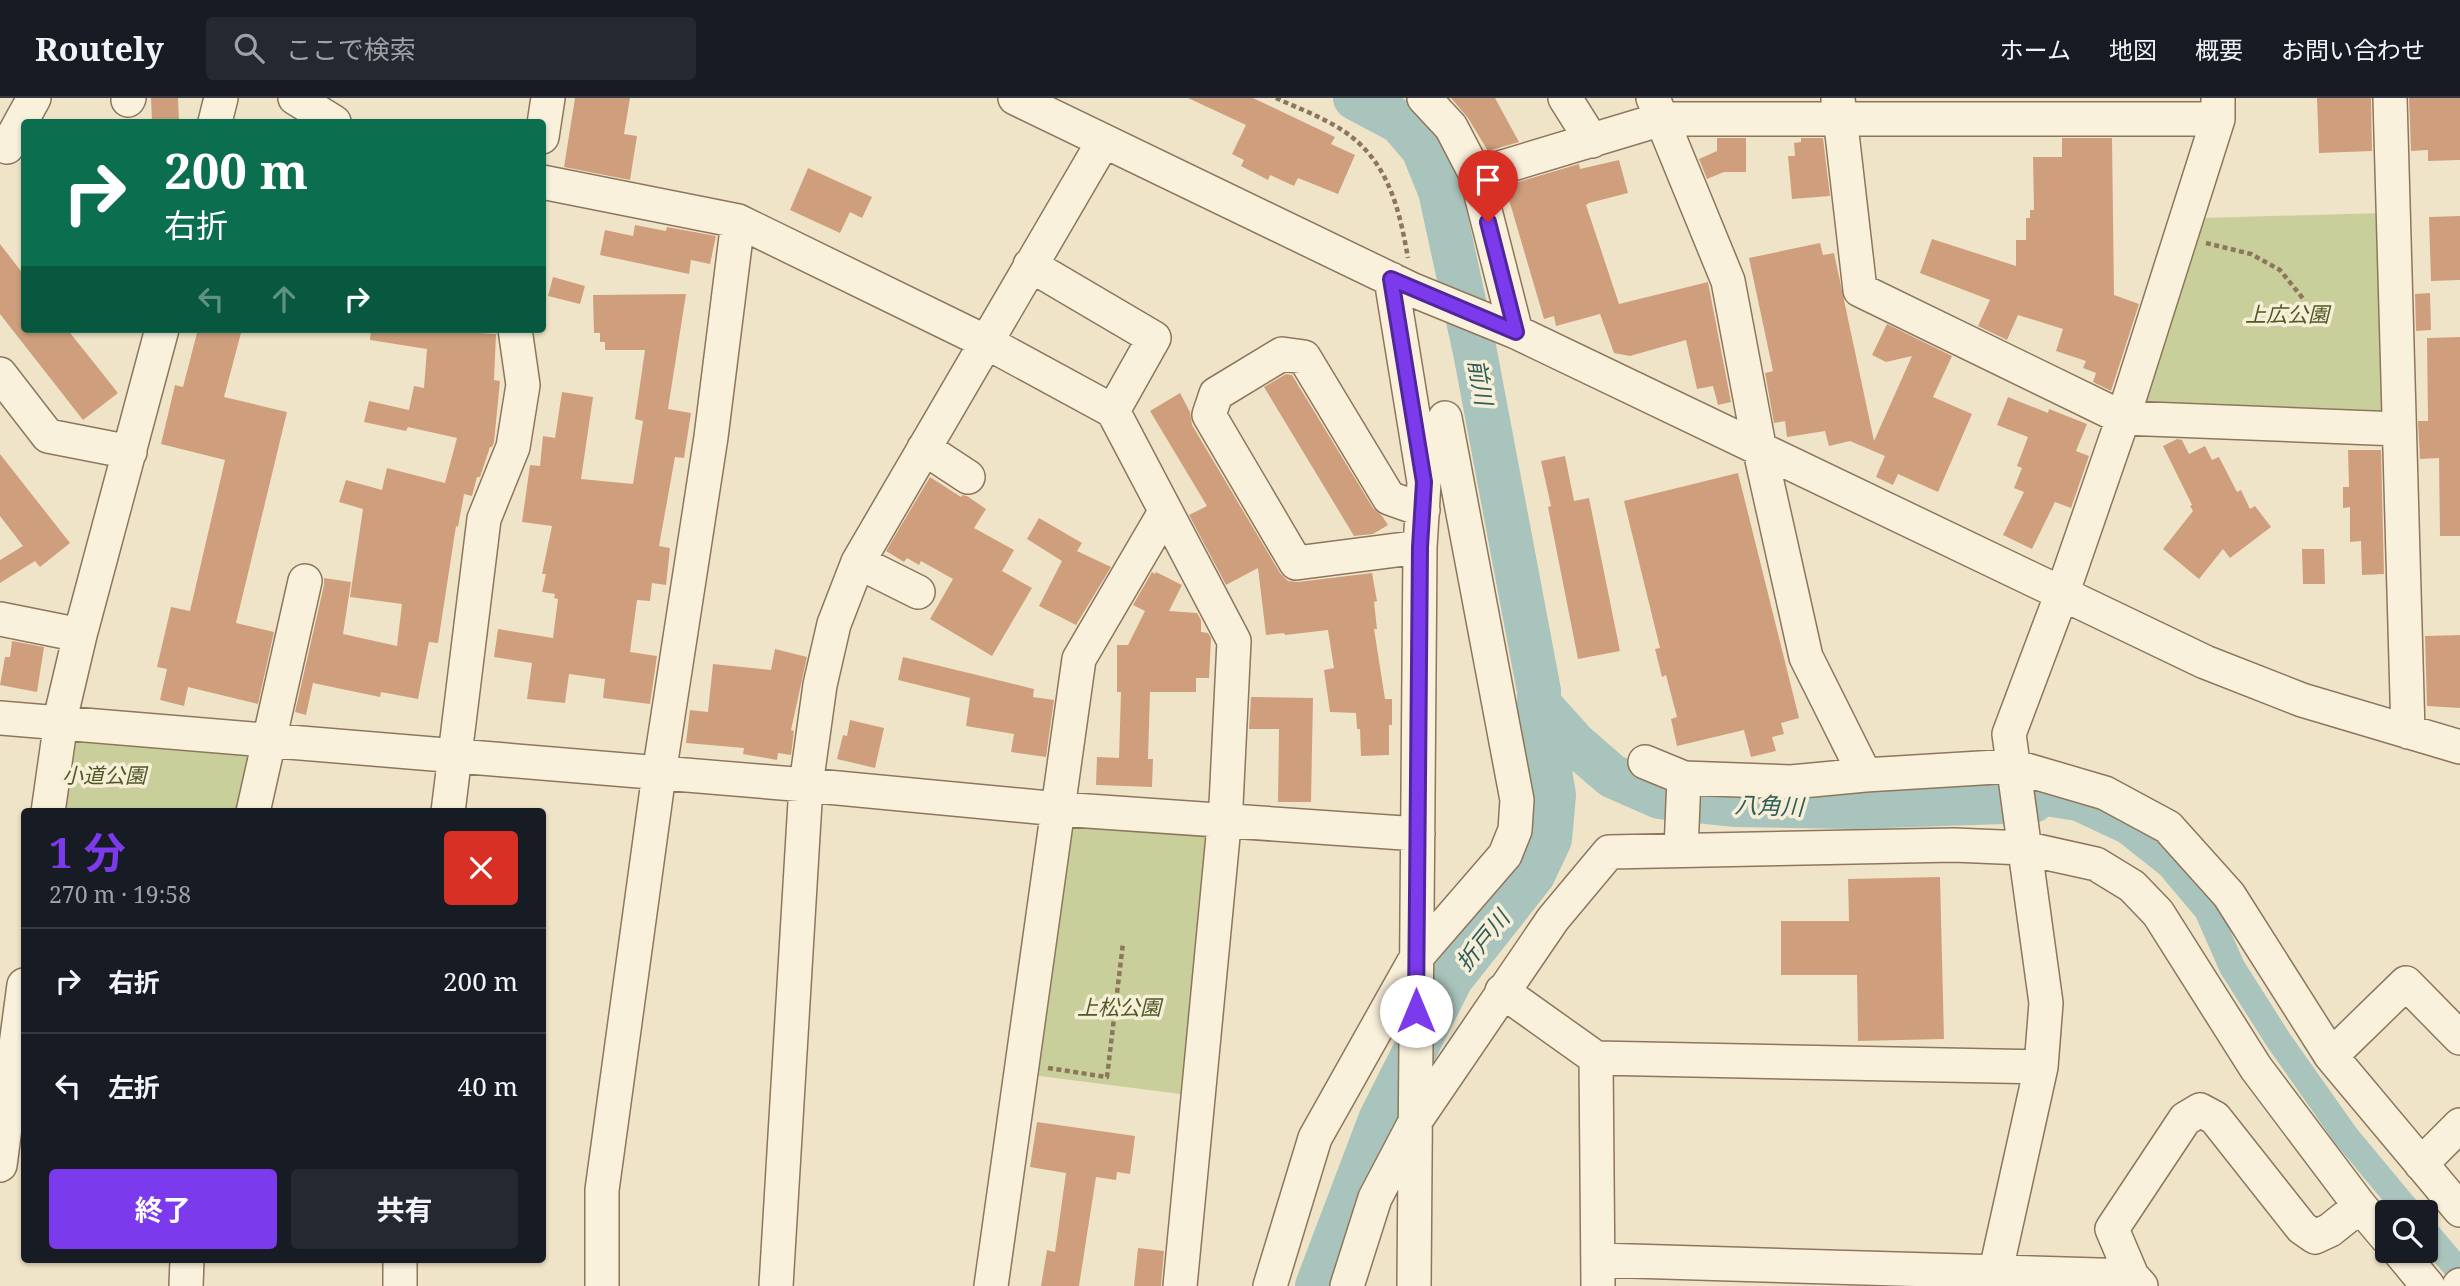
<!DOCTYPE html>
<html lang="ja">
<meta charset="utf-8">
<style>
:root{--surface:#171b24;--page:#242831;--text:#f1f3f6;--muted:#9ea1a6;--line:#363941;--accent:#7c3aed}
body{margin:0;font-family:"Noto Serif","Noto Sans JP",serif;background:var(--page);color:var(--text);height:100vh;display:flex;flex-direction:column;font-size:26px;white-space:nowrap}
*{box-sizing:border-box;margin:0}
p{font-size:23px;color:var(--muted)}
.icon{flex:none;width:38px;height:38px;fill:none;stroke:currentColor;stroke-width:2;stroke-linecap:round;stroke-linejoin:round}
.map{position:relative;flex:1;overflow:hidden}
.sheet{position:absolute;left:21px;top:710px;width:525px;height:455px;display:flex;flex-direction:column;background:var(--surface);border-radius:7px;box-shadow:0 2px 5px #0004}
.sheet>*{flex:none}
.banner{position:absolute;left:21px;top:21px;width:525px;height:214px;border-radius:7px;box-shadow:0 2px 5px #0004;background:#0b6e4f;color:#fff;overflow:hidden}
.fabs{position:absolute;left:2375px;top:1102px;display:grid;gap:14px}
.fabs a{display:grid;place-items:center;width:63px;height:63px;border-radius:7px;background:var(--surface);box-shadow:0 2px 5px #0004;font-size:35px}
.pin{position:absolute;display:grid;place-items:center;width:60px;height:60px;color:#fff;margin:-72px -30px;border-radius:50% 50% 50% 0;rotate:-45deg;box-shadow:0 0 7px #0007}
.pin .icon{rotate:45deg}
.me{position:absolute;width:77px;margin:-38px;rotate:0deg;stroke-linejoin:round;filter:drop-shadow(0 0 5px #0008)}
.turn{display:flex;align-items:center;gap:24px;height:147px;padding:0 28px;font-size:32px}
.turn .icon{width:91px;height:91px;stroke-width:2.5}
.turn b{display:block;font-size:49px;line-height:60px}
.lanes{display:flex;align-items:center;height:66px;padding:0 28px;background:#0003;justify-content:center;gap:35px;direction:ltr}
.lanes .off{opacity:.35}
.round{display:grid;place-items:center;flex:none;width:74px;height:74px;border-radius:7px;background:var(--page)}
.head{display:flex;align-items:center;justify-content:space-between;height:119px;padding:0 28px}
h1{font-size:42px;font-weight:700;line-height:52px;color:var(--accent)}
.primary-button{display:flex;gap:14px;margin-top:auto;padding:14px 28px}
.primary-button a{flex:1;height:80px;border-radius:7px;background:var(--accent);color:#fff;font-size:28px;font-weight:700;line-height:80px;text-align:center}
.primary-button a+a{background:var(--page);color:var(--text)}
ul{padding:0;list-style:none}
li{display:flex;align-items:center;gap:21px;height:105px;padding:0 28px;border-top:2px solid var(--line)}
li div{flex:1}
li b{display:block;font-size:26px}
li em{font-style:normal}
header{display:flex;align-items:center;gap:42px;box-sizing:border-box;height:98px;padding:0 35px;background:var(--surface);border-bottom:2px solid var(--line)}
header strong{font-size:33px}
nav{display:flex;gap:38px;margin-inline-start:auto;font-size:24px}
.search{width:490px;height:63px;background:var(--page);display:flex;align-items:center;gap:18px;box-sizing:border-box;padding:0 24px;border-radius:7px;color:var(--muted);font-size:26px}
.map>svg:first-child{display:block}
.green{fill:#c9cf9b}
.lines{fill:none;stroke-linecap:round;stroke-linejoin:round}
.canal{stroke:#a9c4bc;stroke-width:26}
.river{stroke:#a9c4bc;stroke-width:44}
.building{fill:#cf9f7d}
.minor-casing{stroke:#8d765c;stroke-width:36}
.path{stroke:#8d765c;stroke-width:4.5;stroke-dasharray:5 3.5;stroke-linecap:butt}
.minor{stroke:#faf1dc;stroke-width:33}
.route-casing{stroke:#51269a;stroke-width:18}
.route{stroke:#7c3aed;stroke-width:12}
.labels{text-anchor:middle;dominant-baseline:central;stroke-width:7;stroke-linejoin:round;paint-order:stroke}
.park-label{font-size:21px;font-style:italic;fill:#4d5a26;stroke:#f7eed8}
.water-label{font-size:23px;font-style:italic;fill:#2f5d5a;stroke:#f7eed8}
</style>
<header>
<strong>Routely</strong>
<div class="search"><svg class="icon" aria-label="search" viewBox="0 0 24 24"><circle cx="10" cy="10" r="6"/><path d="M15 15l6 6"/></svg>ここで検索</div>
<nav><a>ホーム</a><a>地図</a><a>概要</a><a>お問い合わせ</a></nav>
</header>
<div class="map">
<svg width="2460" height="1188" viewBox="0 0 2460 1188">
<rect width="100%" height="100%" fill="#f0e4c8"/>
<!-- green -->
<path class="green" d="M 2382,115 L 2387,309 L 2379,318 L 2150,309 L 2142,296 L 2202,120 Z
M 83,638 L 248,652 L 254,662 L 241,714 L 59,714 L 70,645 Z
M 1079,724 L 1202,735 L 1214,748 L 1188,997 L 1032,977 L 1068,734 Z"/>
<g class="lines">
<!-- canal -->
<path class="canal" d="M 2033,703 L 2077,710 L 2126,733 L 2169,767 L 2207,812 L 2232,869 L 2279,943 L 2346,1038 L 2410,1115
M 2426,1134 L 2460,1174"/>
<!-- river -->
<path class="river" d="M 1539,606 L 1574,645 L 1612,678 L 1660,699 L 1736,707 L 1854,709 L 2033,703
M 1317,1188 L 1380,1022 L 1451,881 L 1533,777 L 1550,741 L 1554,697 L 1539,606 L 1539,593 L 1475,254 L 1440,93 L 1423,51 L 1400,24 L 1355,0"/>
</g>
<!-- building -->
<path class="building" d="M 151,0 L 178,0 L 179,24 L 152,24 Z
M 575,0 L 630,0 L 624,36 L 637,38 L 630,82 L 564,69 Z
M 1188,0 L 1253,0 L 1335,39 L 1331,46 L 1355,57 L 1338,96 L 1298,80 L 1294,88 L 1270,77 L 1268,82 L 1241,68 L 1244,62 L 1232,56 L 1246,27 Z
M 1451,0 L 1495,0 L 1519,44 L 1488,53 L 1468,20 Z
M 2317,0 L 2371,0 L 2372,53 L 2319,55 Z
M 2409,0 L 2460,0 L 2460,62 L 2428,63 L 2428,52 L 2411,53 Z
M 1717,40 L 1746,40 L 1746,74 L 1724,74 L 1707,81 L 1699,61 L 1717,53 Z
M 1801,40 L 1823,40 L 1830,98 L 1792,101 L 1788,58 L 1795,58 L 1794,45 L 1801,44 Z
M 2062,40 L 2112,40 L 2114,197 L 2139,206 L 2111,293 L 2093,284 L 2096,275 L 2083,270 L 2086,263 L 2056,253 L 2063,231 L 2018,217 L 2007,242 L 1978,228 L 1990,202 L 1920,175 L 1932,141 L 2016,168 L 2016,142 L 2026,142 L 2026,120 L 2030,120 L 2030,112 L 2034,112 L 2033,59 L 2062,59 Z
M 1619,62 L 1628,95 L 1589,105 L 1586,107 L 1619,206 L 1708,184 L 1731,304 L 1718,307 L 1713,288 L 1697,291 L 1686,242 L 1630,258 L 1614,255 L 1600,216 L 1556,228 L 1554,218 L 1544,221 L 1505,88 L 1579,66 L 1580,71 Z
M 808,70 L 872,99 L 862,120 L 850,114 L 840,135 L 790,112 Z
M 2460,118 L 2460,182 L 2431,183 L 2429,119 Z
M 635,127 L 666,133 L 667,129 L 716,138 L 710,166 L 691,162 L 689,176 L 600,157 L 605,132 L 633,138 Z
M 1820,145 L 1823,157 L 1834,155 L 1874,343 L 1912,258 L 1886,264 L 1872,257 L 1887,226 L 1952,258 L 1933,299 L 1972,316 L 1938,394 L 1898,376 L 1893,387 L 1876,379 L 1885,358 L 1850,343 L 1829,348 L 1825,333 L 1787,339 L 1785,323 L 1774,325 L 1765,275 L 1773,273 L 1749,160 Z
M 0,146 L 24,177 L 24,231 L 67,231 L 118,295 L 83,322 L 0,216 Z
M 553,179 L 585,188 L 580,206 L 548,198 Z
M 2430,195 L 2431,232 L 2416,233 L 2415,196 Z
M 686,196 L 668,311 L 691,315 L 684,360 L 675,359 L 659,448 L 670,450 L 666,487 L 652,485 L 650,503 L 637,502 L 630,554 L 657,558 L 650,606 L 603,600 L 605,581 L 569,576 L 565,605 L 527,601 L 532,565 L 494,559 L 498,531 L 553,540 L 558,501 L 554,500 L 555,496 L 542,494 L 546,476 L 542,476 L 552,428 L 522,424 L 530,367 L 540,368 L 543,338 L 555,340 L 562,294 L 593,299 L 581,381 L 633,386 L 643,323 L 635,321 L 645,252 L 605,252 L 605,244 L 600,244 L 600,235 L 594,235 L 593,197 Z
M 198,231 L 242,231 L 224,299 L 287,314 L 236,525 L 274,534 L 258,606 L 188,589 L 184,608 L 160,602 L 167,571 L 157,569 L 171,509 L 190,513 L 225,362 L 161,346 L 175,287 L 183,289 Z
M 371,231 L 447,231 L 447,233 L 496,236 L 494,282 L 500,283 L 494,344 L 492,349 L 490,349 L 480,379 L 477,379 L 472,398 L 464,396 L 458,429 L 456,428 L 438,545 L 429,544 L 418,601 L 381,594 L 380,599 L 313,585 L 306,617 L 295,614 L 324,487 L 324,480 L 351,484 L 343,536 L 397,548 L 402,506 L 350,499 L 363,411 L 339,404 L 346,382 L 382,392 L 387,370 L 445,385 L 457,340 L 408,329 L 406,333 L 364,324 L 369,303 L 409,312 L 414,288 L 424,290 L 427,251 L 370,242 Z
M 2460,239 L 2460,438 L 2440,438 L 2439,360 L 2420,361 L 2418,323 L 2428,323 L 2427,240 Z
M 1286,276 L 1292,277 L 1373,410 L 1382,418 L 1388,427 L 1373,436 L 1354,438 L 1264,289 Z
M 1180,295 L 1190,314 L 1192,327 L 1280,475 L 1288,483 L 1298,484 L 1372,475 L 1377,503 L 1374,504 L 1377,531 L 1374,531 L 1385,601 L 1392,601 L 1392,627 L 1389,627 L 1389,657 L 1361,658 L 1360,631 L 1357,631 L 1356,615 L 1330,614 L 1324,572 L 1334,570 L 1328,532 L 1285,537 L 1284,535 L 1266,537 L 1258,470 L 1226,487 L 1189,417 L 1207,408 L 1150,313 Z
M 2008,299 L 2048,315 L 2049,311 L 2087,326 L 2076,353 L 2089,358 L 2071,410 L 2055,404 L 2032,451 L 2003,437 L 2024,394 L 2014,390 L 2022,370 L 2017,368 L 2028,339 L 1997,327 Z
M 2177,341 L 2182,342 L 2189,356 L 2205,348 L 2212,362 L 2219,359 L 2237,394 L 2241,392 L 2250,411 L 2255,408 L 2271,429 L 2230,460 L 2223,451 L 2199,481 L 2163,451 L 2193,413 L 2190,408 L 2192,407 L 2163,348 Z
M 2348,352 L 2381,352 L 2384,476 L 2362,477 L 2361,443 L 2350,444 L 2350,409 L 2343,410 L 2343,389 L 2349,389 Z
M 0,356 L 70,445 L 40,469 L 35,463 L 0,485 L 0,462 L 23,448 L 0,418 Z
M 1565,358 L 1574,403 L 1589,400 L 1620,553 L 1578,561 L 1548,409 L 1551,408 L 1541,363 Z
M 1738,375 L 1799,620 L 1781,625 L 1784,636 L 1772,639 L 1776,653 L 1751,659 L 1744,632 L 1677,648 L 1671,621 L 1677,619 L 1666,577 L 1662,579 L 1655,551 L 1660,550 L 1624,403 Z
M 930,379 L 961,399 L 962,397 L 967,398 L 986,411 L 974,430 L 1014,452 L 1002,473 L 1032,490 L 992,558 L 930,521 L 953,481 L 921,463 L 919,467 L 907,460 L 904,464 L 886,453 Z
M 1039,420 L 1082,445 L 1077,453 L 1111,469 L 1076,527 L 1039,508 L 1062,463 L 1027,441 Z
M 2302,451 L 2324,451 L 2325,486 L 2303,486 Z
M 1152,474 L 1155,476 L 1156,474 L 1182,487 L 1169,513 L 1197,515 L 1201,522 L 1201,534 L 1208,535 L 1211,540 L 1209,580 L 1196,580 L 1196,594 L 1150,594 L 1148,661 L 1153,661 L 1152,689 L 1096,687 L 1097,659 L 1119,660 L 1121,594 L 1117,594 L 1117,547 L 1128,547 L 1145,513 L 1133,507 Z
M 2460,537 L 2460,610 L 2427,608 L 2425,538 Z
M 12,543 L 44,549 L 37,594 L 0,587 L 5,559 L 10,559 Z
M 775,551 L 807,559 L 791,632 L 794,633 L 791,657 L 778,655 L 777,662 L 743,656 L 744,650 L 686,645 L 690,612 L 708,614 L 713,566 L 771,572 Z
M 903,559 L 1034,591 L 1033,599 L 1054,602 L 1046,659 L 1011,654 L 1014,636 L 966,628 L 970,600 L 898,582 Z
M 1251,599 L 1313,600 L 1311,704 L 1278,704 L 1279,631 L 1249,631 Z
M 850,622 L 884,630 L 875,670 L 837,661 L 843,637 L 847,638 Z
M 1940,779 L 1944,941 L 1858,943 L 1857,877 L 1781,877 L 1781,823 L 1849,823 L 1848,781 Z
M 1037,1024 L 1135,1038 L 1130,1076 L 1117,1074 L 1116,1082 L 1096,1079 L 1079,1188 L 1041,1188 L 1047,1152 L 1055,1154 L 1066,1075 L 1030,1069 Z
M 1138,1150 L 1164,1153 L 1161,1188 L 1134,1188 Z"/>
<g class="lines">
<defs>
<path id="minor" d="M 295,0 L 334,24
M 1015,0 L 1413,192 L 1516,234 L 2205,564 L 2302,602 L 2460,649
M 1424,0 L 1451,29 L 1476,77 L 1662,21 L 2218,21
M 1565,0 L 1592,43
M 1653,0 L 1728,183 L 1760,353 L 1806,559 L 1865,677 L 2013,668 L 2105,695 L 2168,729 L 2229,797 L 2331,958 L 2460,1112
M 2390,0 L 2408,634
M 1838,1 L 1860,192 L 2123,320 L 2398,331
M 128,2 L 129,0
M 215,24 L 221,0
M 542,39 L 548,0
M 7,49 L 34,0
M 1476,77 L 1516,234
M 542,84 L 738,123 L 986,244 L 1113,313 L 1234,543 L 1226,707 L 1180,1188
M 1030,167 L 1154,240 L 1113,313
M 1391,181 L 1424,384 L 1420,449 L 1414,1188
M 0,276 L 48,338 L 130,354
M 924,350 L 968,379
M 1420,449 L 1296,465 L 1209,317 L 1216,296 L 1282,256 L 1304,259 L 1389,400 L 1423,412
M 858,464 L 918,494
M 0,521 L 80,537
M 0,620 L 806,687 L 1059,711 L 1418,736
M 1645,664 L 1684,680 L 1791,684 L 1865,677
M 48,714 L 63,609 L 80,537 L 162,231
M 253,714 L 305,483
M 448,714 L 484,421 L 513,349 L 523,287 L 515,231
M 1681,752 L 1684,680
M 1502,893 L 1596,960 L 2041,969 L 2046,905 L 2009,636 L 2068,479 L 2123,320 L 2218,21 L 2218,0
M 2331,958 L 2406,885 L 2460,940
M 1596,960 L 1598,1188
M 2421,1066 L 2460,1027
M 0,1067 L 24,887
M 2399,1153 L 2428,1188
M 1598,1162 L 2132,1178 L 2141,1188
M 1996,1172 L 2041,969
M 2132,1178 L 2112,1131 L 2185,1021 L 2200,1012 L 2215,1020 L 2302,1130 L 2315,1139 L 2330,1132 L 2360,1108
M 186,1188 L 187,1162
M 400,1188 L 400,1162
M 602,1188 L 602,1092 L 659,676 L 711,339 L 738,123
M 776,1188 L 806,687 L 820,587 L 834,526 L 858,464 L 1103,44
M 991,1188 L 1079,561 L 1165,414
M 1270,1188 L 1315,1040 L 1416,860 L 1505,757 L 1515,732 L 1517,702 L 1445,320
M 1347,1188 L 1375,1100 L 1416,1022 L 1553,821 L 1609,754 L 1954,747 L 2024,750 L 2096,766 L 2132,788 L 2158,815 L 2256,970 L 2360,1108 L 2387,1140
M 2459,1188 L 2460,1187"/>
</defs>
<!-- minor casing -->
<use href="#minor" class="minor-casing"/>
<!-- path -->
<path class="path" d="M 1276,0 C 1302,12 1331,22 1353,40 C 1390,70 1400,115 1408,160
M 2206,145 L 2251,156 L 2280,172 L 2305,203
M 1048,970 L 1107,979 L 1123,845"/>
<!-- minor -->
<use href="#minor" class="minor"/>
</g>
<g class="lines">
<defs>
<path id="route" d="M 1416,913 L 1420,449 L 1424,384 L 1391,181 L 1516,234 L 1488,124"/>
</defs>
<!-- route casing -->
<use href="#route" class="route-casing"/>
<!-- route -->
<use href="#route" class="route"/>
</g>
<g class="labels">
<!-- park labels -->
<g class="park-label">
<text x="2287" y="216">上広公園</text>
<text x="104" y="677">小道公園</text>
<text x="1119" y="909">上松公園</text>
</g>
<!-- water labels -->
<g class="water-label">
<text transform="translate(1481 284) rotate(80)">前川</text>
<text transform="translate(1769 707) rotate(2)">八角川</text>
<text transform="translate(1482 842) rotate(-51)">折戸川</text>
</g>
</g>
</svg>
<div class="fabs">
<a><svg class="icon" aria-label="search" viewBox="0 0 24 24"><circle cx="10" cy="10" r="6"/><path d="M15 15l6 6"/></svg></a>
</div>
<div class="pin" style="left:1488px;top:124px;background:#d93025"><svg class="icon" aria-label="arrive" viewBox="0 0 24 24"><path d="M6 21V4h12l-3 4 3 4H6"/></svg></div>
<svg class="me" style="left:1416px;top:913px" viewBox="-20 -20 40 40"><circle r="19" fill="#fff"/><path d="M0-13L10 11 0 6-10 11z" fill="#7c3aed"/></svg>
<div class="banner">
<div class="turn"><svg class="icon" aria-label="right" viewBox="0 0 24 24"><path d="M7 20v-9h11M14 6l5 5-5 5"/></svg><div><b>200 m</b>右折</div></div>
<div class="lanes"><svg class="icon off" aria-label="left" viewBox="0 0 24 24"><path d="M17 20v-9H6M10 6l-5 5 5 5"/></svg><svg class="icon off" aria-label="ahead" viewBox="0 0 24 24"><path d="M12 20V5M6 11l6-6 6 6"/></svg><svg class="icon" aria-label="right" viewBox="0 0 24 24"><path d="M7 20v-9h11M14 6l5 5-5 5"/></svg></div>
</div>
<section class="sheet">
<div class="head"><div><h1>1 分</h1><p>270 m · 19:58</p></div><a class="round" style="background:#d93025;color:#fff"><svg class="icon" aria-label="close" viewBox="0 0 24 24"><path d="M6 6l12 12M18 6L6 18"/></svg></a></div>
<ul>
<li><svg class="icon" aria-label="right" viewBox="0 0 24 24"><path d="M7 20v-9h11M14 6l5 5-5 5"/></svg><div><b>右折</b></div><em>200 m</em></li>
<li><svg class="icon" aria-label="left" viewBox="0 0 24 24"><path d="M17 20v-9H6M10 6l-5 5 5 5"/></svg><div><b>左折</b></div><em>40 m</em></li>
</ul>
<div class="primary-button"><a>終了</a><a>共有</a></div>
</section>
</div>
